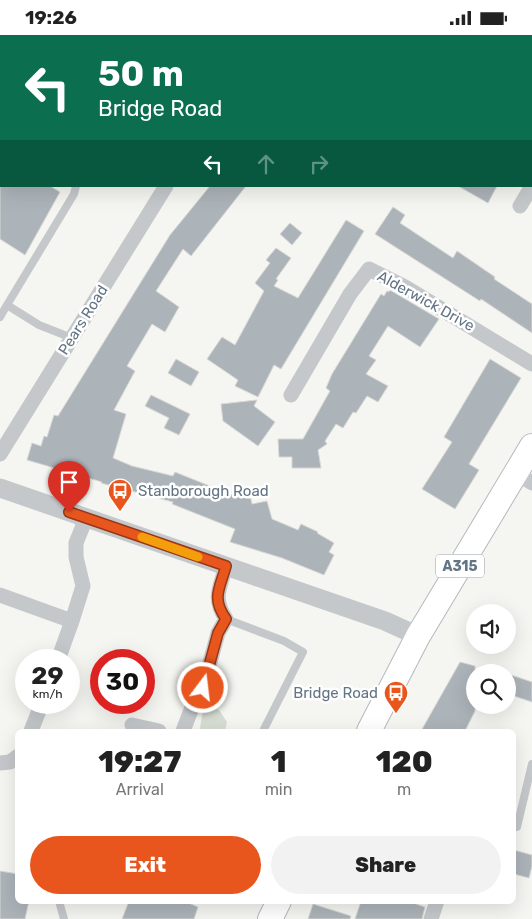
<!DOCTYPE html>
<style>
:root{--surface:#fff;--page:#f2f2f2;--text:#222;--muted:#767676;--accent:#e8561e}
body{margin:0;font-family:Rubik,sans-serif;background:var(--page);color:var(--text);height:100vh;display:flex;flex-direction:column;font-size:19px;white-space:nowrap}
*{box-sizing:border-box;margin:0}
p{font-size:16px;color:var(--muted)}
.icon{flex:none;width:28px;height:28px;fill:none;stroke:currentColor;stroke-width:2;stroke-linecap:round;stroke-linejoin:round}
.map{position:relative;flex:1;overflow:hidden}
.panel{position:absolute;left:15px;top:694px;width:501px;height:175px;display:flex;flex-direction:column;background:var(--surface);border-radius:8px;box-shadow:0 5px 20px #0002}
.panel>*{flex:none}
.banner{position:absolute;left:0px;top:0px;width:532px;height:152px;box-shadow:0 5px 20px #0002;background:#0b6e4f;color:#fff;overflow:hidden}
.fabs{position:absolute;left:466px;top:569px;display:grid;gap:10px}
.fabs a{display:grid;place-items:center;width:50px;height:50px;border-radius:50%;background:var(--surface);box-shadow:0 5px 20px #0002;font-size:25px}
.speed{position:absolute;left:15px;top:614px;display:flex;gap:10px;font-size:25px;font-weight:700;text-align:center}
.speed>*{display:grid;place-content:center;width:65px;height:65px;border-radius:50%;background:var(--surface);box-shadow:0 5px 20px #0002;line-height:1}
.speed small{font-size:12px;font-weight:400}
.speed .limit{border:8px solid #d22;background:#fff;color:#111}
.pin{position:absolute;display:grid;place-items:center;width:42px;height:42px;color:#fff;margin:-51px -21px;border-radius:50% 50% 50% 0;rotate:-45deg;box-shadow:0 0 5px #0007}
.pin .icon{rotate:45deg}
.me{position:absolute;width:55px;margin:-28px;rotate:15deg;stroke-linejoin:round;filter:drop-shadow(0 0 4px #0008)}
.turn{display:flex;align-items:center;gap:18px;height:105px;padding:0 15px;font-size:22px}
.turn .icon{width:65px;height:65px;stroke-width:2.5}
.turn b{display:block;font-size:35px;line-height:42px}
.lanes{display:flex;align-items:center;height:48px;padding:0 15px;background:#0003;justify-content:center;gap:25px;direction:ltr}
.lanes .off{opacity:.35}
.eta{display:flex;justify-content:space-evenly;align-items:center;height:85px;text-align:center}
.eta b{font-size:30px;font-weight:800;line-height:35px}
.cta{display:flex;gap:10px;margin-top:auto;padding:10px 15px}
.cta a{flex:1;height:58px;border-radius:30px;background:var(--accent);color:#fff;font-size:20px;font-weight:800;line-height:58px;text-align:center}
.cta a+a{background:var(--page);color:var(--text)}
.status{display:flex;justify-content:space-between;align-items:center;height:35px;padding:0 25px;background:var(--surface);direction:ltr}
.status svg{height:14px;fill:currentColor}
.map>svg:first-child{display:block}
.green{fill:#d6ddd2}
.building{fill:#acb3b9;stroke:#d7d7d4}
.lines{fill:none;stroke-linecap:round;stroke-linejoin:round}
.primary-casing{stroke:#b5b9bd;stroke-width:26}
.service{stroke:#c5c8cb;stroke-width:8}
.minor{stroke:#c5c8cb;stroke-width:15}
.tertiary{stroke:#c5c8cb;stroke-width:19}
.primary{stroke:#fff;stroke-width:24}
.route-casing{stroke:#973814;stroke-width:12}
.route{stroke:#e8561e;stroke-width:9}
.slow{stroke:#f59e0b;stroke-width:9}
.labels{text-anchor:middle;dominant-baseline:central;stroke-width:5;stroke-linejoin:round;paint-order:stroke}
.shield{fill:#fff;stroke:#929ea9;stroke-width:1}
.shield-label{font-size:14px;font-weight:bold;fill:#637484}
.street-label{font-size:15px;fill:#637484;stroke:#fff}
.poi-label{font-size:15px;fill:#637484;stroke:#fff;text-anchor:start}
</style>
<div class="status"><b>19:26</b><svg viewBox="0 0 49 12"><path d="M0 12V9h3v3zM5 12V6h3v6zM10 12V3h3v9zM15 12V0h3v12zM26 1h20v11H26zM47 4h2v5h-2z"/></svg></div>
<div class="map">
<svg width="532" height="884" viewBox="0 0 532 884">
<rect width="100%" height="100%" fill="#f5f5f1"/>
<!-- green -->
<path class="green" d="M 204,670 L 219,675 L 227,687 L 225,696 L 202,696 L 200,693 Z"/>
<!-- building -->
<path class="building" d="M 0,151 L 50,151 L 60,157 L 25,220 L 0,204 Z
M 210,151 L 246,151 L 191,221 L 183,214 L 156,256 L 179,272 L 165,297 L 152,289 L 127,331 L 135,336 L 114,375 L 126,379 L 113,423 L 132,431 L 173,441 L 175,437 L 232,460 L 233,457 L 251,464 L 252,469 L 267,466 L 272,484 L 298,495 L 301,489 L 318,497 L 317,498 L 334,508 L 329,517 L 334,520 L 324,540 L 282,523 L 230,507 L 235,494 L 172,469 L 173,467 L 101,448 L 102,447 L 27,425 L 32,408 L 41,411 L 44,401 L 47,402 L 54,380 L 58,381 L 170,200 Z
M 458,151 L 497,151 L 488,168 Z
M 393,172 L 405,180 L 400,188 L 453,223 L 457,216 L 495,242 L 494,244 L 532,269 L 532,298 L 481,264 L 480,266 L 375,199 Z
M 346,185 L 364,196 L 281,334 L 274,330 L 258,362 L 235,351 L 238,345 L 207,324 L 222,302 L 235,310 L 264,256 L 255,248 L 270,228 L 266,225 L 276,213 L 291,223 L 276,244 L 278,245 L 274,251 L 298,263 Z
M 290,188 L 302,198 L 292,210 L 280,199 Z
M 390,255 L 439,284 L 420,312 L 388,291 L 369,321 L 376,325 L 366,339 L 388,351 L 378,367 L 367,361 L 356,378 L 353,377 L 343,393 L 336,389 L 325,406 L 327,409 L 318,415 L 321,433 L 292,433 L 292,422 L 279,422 L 278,404 L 303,404 L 330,356 L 326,353 L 332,339 L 381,259 L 384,261 L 387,256 L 389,257 Z
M 176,324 L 199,337 L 191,351 L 168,338 Z
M 490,324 L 521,343 L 469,429 L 479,435 L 455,474 L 422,454 L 452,407 L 444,402 Z
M 151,360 L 190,379 L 179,400 L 164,393 L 169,383 L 145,371 Z
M 257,365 L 254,371 L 275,387 L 258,411 L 223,386 L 221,369 Z
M 460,627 L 475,631 L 475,676 L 465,696 L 421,696 Z
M 508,639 L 532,647 L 532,667 L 508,659 Z
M 514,815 L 532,820 L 532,831 L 529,843 L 514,839 Z
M 0,836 L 18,839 L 18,866 L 29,866 L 25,884 L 0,884 Z
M 129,866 L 184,866 L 198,872 L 194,884 L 122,884 Z
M 361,866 L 407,866 L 425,872 L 422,884 L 355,884 Z
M 313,869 L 351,881 L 350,884 L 308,884 Z"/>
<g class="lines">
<defs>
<path id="primary" d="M 369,696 L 418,601 L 532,411
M 270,884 L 279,866"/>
</defs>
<!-- primary casing -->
<use href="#primary" class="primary-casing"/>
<!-- service -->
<path class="service" d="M 7,0 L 8,1
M 177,1 L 178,0
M 0,104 L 1,104
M 7,270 L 74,159 L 76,151
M 0,282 L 7,270 L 39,290 L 72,303
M 226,584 L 284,606 L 303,617 L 263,696
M 514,791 L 517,792 L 532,729
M 59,866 L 64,884"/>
<!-- minor -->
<path class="minor" d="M 54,1 L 55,0
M 323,1 L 324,0
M 520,171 L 532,151
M 291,360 L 350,259 L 369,234 L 405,252 L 532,329
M 0,419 L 166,151
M 516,438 L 532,448
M 0,560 L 72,586
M 58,625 L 72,586 L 83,551 L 76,522 L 76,508 L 86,483
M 132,690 L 159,696
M 31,696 L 42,668
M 183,696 L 196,662 L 203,653 L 218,598 L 226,584 C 212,563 220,553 226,531
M 0,728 L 10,727 L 18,721
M 431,884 L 437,866"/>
<!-- tertiary -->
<path class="tertiary" d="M 0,453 L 385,586 L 418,601"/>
<!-- primary -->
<use href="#primary" class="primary"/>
</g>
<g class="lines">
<defs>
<path id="route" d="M 69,477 L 226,531 C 220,553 211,563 226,584 L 218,598 L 203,653"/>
</defs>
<!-- route casing -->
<use href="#route" class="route-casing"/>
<!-- route -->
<use href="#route" class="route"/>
<!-- slow -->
<path class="slow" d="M 142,502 L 198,522"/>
</g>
<!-- icons -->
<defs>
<symbol id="bus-pin" viewBox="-11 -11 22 30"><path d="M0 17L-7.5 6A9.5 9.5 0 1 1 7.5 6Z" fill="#e8561e" stroke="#fff"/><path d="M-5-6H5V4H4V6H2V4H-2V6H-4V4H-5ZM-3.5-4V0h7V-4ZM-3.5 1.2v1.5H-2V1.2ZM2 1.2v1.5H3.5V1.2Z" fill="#fff"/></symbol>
</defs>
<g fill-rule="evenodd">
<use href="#bus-pin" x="106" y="442" width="28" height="38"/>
<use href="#bus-pin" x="382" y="644" width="28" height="38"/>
</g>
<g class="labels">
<!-- shield labels -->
<rect class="shield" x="436" y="519.5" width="48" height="23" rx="4"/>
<g class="shield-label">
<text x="460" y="531">A315</text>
</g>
<!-- street labels -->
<g class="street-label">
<text transform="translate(426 266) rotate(29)">Alderwick Drive</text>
<text transform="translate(83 285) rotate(-58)">Pears Road</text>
</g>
<!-- poi labels -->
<g class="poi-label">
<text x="138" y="456">Stanborough Road</text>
<text x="378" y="658" text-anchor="end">Bridge Road</text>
</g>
</g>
</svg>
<div class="fabs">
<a><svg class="icon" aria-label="sound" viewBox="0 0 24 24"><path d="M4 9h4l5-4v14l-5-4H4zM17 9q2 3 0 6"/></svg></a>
<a><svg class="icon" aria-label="search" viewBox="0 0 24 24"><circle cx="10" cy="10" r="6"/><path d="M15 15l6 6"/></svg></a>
</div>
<div class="speed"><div>29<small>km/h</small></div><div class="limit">30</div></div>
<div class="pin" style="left:69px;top:477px;background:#d93025"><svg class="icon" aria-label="arrive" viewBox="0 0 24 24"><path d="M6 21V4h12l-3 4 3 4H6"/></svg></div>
<svg class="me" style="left:203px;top:653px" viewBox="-20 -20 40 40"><circle r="17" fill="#e8561e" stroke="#fff" stroke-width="3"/><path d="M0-11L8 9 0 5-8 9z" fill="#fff"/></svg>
<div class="banner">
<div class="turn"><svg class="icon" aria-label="left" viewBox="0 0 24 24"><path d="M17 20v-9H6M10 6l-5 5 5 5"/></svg><div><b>50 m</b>Bridge Road</div></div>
<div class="lanes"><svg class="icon" aria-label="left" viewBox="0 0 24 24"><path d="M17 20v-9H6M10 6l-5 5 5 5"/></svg><svg class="icon off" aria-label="ahead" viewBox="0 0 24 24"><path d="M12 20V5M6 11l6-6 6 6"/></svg><svg class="icon off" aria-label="right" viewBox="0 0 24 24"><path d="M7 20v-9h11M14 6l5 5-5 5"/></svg></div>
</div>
<section class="panel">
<div class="eta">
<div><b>19:27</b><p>Arrival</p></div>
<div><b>1</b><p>min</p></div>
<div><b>120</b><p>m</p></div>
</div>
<div class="cta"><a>Exit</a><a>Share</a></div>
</section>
</div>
